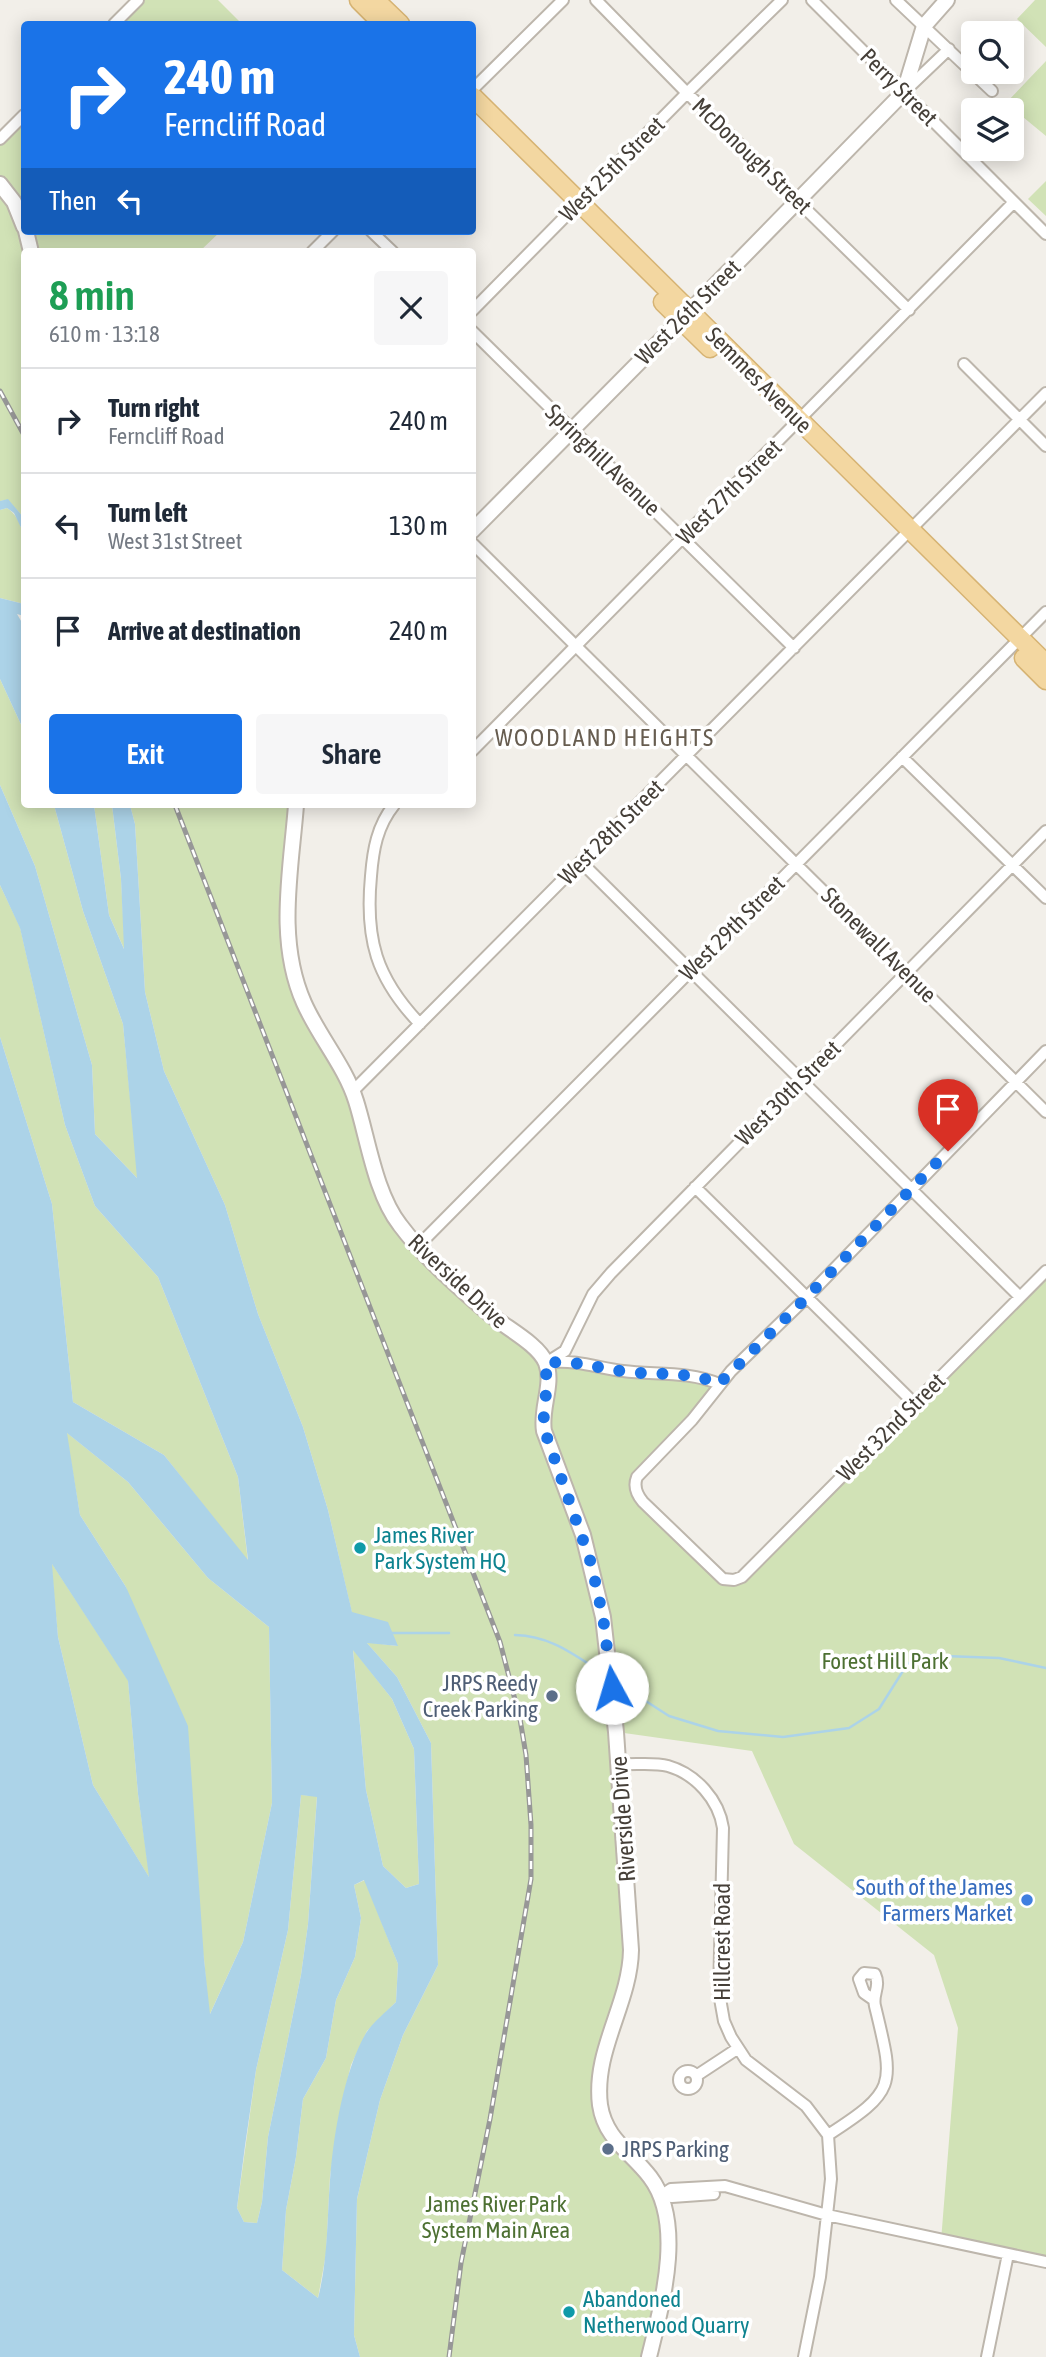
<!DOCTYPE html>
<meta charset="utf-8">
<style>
:root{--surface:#fff;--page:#f6f6f7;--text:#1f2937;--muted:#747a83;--line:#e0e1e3;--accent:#1a73e8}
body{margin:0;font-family:"Asap Condensed",sans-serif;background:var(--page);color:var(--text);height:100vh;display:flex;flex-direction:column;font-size:26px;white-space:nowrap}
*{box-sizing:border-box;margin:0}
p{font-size:23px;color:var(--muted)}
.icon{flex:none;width:38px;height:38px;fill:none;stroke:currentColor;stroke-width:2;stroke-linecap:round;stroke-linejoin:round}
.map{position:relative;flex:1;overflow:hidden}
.sheet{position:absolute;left:21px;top:248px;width:455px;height:560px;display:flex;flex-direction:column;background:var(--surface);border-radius:7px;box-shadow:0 4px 18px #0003}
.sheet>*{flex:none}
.top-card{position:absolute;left:21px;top:21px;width:455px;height:214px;border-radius:7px;box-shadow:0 4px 18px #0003;background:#1a73e8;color:#fff;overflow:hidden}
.buttons{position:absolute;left:961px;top:21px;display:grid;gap:14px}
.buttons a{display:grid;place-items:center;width:63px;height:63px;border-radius:7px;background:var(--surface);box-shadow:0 4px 18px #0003;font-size:35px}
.pin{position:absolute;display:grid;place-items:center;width:60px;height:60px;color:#fff;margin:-72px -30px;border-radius:50% 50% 50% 0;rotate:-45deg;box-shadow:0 0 7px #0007}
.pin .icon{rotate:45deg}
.me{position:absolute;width:77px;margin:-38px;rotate:354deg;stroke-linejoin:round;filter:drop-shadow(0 0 5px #0008)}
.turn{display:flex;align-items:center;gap:24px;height:147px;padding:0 28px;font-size:32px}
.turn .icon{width:91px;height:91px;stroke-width:2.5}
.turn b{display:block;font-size:49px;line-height:60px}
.then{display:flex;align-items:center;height:66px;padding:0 28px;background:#0003;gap:14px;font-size:26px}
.round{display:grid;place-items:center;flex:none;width:74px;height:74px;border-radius:7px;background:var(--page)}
.summary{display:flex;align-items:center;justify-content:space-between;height:119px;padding:0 28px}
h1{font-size:42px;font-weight:600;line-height:52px;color:#1e9e55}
.action{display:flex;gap:14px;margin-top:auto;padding:14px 28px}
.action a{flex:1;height:80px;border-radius:7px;background:var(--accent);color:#fff;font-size:28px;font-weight:600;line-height:80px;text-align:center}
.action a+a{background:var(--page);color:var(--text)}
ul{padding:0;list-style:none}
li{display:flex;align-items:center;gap:21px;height:105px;padding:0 28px;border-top:2px solid var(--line)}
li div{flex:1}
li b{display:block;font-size:26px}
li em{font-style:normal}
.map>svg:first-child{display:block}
.green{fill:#d1e2b6}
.water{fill:#acd3e8;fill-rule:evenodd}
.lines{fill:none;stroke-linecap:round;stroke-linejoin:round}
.stream{stroke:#acd3e8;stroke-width:2.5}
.minor-casing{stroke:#bdb6ac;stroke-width:14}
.tertiary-casing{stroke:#bdb6ac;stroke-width:18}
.primary-casing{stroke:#d6b373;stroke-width:21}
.minor{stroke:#fff;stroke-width:10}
.tertiary{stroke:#fff;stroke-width:14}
.primary{stroke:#f3d7a1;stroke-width:18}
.rail-casing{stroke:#979797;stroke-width:5}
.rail{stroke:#fff;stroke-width:2.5;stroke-dasharray:8;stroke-linecap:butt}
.route{stroke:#1a73e8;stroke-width:12;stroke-dasharray:0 21.6}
.culture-dot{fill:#0f9aa8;stroke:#fff;stroke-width:2.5}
.service-dot{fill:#5c6f8a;stroke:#fff;stroke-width:2.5}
.shop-dot{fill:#3f7fe0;stroke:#fff;stroke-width:2.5}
.labels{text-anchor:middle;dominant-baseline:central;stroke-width:7;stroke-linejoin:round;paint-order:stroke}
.street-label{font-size:23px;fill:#453f38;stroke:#fff}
.culture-label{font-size:23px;fill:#0d838f;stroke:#fff;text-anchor:start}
.park-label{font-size:23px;fill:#4d7032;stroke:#fff}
.service-label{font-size:23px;fill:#4e5e75;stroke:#fff;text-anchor:end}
.shop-label{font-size:23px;fill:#366cbe;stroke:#fff;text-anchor:end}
.neighbourhood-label{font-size:24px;letter-spacing:2px;fill:#675d50;stroke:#fff}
</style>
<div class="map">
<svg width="1046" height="2357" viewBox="0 0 1046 2357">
<rect width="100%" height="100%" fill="#f2efe9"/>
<!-- green -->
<path class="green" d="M 138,0 L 218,0 L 242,24 L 114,24 Z
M 1035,0 L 1046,0 L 1046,47 L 1017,19 Z
M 1046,61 L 1046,136 L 1006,103 Z
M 24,115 L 24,231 L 221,231 L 199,252 L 24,252 L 24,518 L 8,500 L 0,501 L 0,139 Z
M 1046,181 L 1046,216 L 1028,199 Z
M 7,508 C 33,525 24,576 24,604 L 0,598 L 0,510 Z
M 0,679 L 24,731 L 24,805 L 54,805 L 83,911 L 123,1024 L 138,1179 L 95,1134 L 92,1065 L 35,866 L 0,785 Z
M 94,805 L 112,805 L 121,879 L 125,951 L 109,915 Z
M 130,805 L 296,805 L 289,962 L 342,1069 L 394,1217 L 540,1355 L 719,1384 L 639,1474 L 636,1490 L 722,1577 L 734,1580 L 1046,1272 L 1046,2262 L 941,2241 L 958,2028 L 934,1955 L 794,1844 L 752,1751 L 617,1732 L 631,1931 L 600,2102 L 638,2165 L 668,2222 L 649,2357 L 360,2357 L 354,2335 L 357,2199 L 380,2100 L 403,2035 L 438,1965 L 431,1743 L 397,1677 L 366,1642 L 397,1646 L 392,1633 L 352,1613 L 328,1510 L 303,1427 L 258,1314 L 225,1205 L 164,1071 L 145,992 L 135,824 Z
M 0,885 L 20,927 L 65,1125 L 95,1206 L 158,1277 L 238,1477 L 248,1562 L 164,1455 L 73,1402 L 52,1204 L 0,1037 Z
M 66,1432 L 128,1482 L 208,1578 L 269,1627 L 272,1803 L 243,1942 L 209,2016 L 204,1959 L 126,1587 L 80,1515 Z
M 51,1562 L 128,1680 L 138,1794 L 150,1879 L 93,1785 L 58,1637 Z
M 353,1649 L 392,1699 L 414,1749 L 419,1884 L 406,1888 L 383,1866 L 366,1790 Z
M 301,1795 L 317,1796 L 308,1924 L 301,1975 L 268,2137 L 262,2202 L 257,2223 L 244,2222 L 237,2208 L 256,2070 L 288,1930 Z
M 365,1880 L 398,1964 L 396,2002 L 367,2031 L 351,2065 L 341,2107 L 330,2176 L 326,2254 L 318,2298 L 282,2270 L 286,2210 L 296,2157 L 303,2099 L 326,2058 L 336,2000 L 355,1957 L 361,1918 L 354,1885 Z"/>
<!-- water -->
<path class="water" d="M 8,499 L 24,518 L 24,534 L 14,513 L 7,508 L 0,510 L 0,501 Z
M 0,598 L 24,604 L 24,616 L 17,614 L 24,626 L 24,731 L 0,679 Z
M 0,785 L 35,866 L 92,1065 L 95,1134 L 137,1178 L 123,1024 L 83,911 L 54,805 L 94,805 L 109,915 L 124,949 L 121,879 L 112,805 L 130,805 L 135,824 L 145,992 L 164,1071 L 225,1205 L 258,1314 L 303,1427 L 328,1510 L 352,1612 L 388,1622 L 398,1646 L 367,1643 L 397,1677 L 431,1743 L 438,1965 L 403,2035 L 380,2100 L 357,2199 L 354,2335 L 360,2357 L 0,2357 L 0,1037 L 52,1204 L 73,1402 L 164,1455 L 248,1560 L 238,1477 L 158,1277 L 95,1206 L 65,1125 L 20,928 L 0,885 ZM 67,1433 L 128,1482 L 208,1578 L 269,1627 L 272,1803 L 243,1942 L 210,2014 L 204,1959 L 188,1726 L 126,1587 L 80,1515 ZM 52,1564 L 128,1681 L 138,1794 L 149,1877 L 93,1785 L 58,1637 ZM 353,1650 L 392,1699 L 414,1749 L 419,1884 L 406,1888 L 383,1866 L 366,1790 ZM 301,1795 L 317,1797 L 308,1924 L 301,1975 L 268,2137 L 262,2202 L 257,2223 L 244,2222 L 237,2208 L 245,2146 L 256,2070 L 288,1930 ZM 364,1880 L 398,1964 L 396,2002 C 386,2012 373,2022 366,2033 C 344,2070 333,2137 330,2180 C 327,2219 328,2260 318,2298 L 282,2270 L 286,2210 L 296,2157 L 303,2099 L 326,2058 L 336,2000 L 355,1957 L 361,1918 L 354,1885 Z"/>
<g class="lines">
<!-- stream -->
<path class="stream" d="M 392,1633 L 449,1633
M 515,1635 C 548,1636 569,1651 595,1668
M 624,1687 L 669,1716 L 718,1731 L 783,1737 L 849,1728 L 879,1709 L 906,1666 L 918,1655 L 999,1658 L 1046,1668"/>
<defs>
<path id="minor" d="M 596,0 L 687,93 L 909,310
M 812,0 L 1046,234
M 896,0 L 992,91
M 114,24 L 138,0
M 472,90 L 563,0
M 906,90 L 949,49
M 0,139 L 24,115
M 371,231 L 393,252
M 312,252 L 333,231
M 472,311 L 687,93 L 782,0
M 472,331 L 794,648
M 964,364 L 1046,446
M 472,543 L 1046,1112
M 472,751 L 1014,202
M 902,757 L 1046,898
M 394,805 C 377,826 373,850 371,876 C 365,939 376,978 420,1024
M 581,862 L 1020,1297
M 1046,1051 L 806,1298 L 731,1371 L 692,1420 L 637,1477 C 633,1487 637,1495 643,1502 L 723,1579 L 734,1580 L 742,1577 L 1046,1271
M 353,1091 L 1046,393
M 695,1187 L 915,1404
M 418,1246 L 1046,612
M 553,1362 C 577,1360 599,1368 623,1371 C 655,1375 689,1371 719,1384
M 546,1363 L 565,1351 L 593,1294 L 611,1273 L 1046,831
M 619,1764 C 635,1765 653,1762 668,1766 C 696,1774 719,1800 723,1828 L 719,1993 L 724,2021 L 731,2037 L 746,2060 L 806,2106 L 828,2135 L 831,2179 L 827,2215 L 820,2277 L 804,2357
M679 2080a9 9 0 1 1 18 0a9 9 0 1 1-18 0Z
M 696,2076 L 737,2049
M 828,2135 C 898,2090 894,2085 875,2006 C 872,1994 881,1987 875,1974 L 864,1973 L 859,1979 L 864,1993 L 874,2000
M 662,2195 L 671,2189 L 725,2186 L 827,2215 L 1046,2262
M 662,2195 L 672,2197 L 714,2194
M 987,2357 L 1008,2254"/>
<path id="tertiary" d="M 0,184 L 14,202 L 24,227
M 26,231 L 31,252
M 690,311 L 904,92 L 924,26 L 947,0
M 472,531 L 681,320
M 296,805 C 291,871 276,940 304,1003 C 319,1037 345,1066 356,1101 C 368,1139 375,1193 400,1225 C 423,1256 457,1286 486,1311 C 502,1326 538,1343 546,1363 C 554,1384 540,1409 544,1431 L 583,1535 L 603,1617 L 616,1732 L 631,1950 C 630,2004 593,2050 600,2105 C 605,2139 631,2152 650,2177 C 685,2223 662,2304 649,2357"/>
<path id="primary" d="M 359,0 L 381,22
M 375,0 L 400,24
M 472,96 L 1046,664
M 663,302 L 710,348
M 1024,658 L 1046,680"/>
</defs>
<!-- minor casing -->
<use href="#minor" class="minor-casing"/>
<!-- tertiary casing -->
<use href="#tertiary" class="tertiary-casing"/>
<!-- primary casing -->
<use href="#primary" class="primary-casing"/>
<!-- minor -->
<use href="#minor" class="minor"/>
<!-- tertiary -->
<use href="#tertiary" class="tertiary"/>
<!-- primary -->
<use href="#primary" class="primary"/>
<defs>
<path id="rail" d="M 0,391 L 24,435
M 175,805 L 500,1642 L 520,1719 L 526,1755 L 531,1825 L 531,1879 L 490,2119 L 461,2263 L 449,2357"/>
</defs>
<!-- rail casing -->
<use href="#rail" class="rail-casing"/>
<!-- rail -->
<use href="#rail" class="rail"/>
</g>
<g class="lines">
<!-- route -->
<path class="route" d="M 612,1688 L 603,1617 L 591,1563 L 543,1426 L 547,1382 L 545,1363 C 574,1360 599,1368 627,1372 C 658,1375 690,1371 719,1384 L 806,1298 L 948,1151"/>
</g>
<!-- markers -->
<g class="culture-dot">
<circle cx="360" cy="1548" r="7"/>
<circle cx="569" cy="2312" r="7"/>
</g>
<g class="service-dot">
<circle cx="552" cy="1696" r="7"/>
<circle cx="608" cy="2149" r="7"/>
</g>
<circle class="shop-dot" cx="1027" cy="1900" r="7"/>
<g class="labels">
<!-- street labels -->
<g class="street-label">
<text transform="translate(899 87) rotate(45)">Perry Street</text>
<text transform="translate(752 156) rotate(44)">McDonough Street</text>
<text transform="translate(612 169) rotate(-45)">West 25th Street</text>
<text transform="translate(688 312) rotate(-45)">West 26th Street</text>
<text transform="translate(759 380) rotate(45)">Semmes Avenue</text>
<text transform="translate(603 460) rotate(44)">Springhill Avenue</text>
<text transform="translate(729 492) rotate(-45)">West 27th Street</text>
<text transform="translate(611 832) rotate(-45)">West 28th Street</text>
<text transform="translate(732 928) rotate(-45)">West 29th Street</text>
<text transform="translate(879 945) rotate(45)">Stonewall Avenue</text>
<text transform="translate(788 1093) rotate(-45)">West 30th Street</text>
<text transform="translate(458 1281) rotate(43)">Riverside Drive</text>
<text transform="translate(891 1427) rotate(-45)">West 32nd Street</text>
<text transform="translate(623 1819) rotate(-94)">Riverside Drive</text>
<text transform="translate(722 1942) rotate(-90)">Hillcrest Road</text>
</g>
<!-- culture labels -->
<g class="culture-label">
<text x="374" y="1535">James River<tspan x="374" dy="26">Park System HQ</tspan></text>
<text x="583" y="2299">Abandoned<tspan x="583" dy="26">Netherwood Quarry</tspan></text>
</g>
<!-- park labels -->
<g class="park-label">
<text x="885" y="1661">Forest Hill Park</text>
<text x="496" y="2204">James River Park<tspan x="496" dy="26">System Main Area</tspan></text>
</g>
<!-- service labels -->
<g class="service-label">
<text x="538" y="1683">JRPS Reedy<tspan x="538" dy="26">Creek Parking</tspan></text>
<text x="622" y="2149" text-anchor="start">JRPS Parking</text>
</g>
<!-- shop labels -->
<g class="shop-label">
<text x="1013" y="1887">South of the James<tspan x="1013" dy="26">Farmers Market</tspan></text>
</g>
<!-- neighbourhood labels -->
<g class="neighbourhood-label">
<text x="605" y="737">WOODLAND HEIGHTS</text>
</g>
</g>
</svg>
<div class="buttons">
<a><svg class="icon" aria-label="search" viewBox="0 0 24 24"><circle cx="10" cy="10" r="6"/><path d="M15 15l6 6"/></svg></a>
<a><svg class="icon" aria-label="layers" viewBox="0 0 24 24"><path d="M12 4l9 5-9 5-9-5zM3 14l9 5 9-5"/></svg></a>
</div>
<div class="pin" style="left:948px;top:1151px;background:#d93025"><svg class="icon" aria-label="arrive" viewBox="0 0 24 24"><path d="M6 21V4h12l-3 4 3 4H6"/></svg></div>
<svg class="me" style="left:612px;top:1688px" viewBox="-20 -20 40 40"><circle r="19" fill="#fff"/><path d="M0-13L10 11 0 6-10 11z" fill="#1a73e8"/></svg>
<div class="top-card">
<div class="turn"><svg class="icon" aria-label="right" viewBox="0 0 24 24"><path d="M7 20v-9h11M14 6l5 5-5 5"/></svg><div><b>240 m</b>Ferncliff Road</div></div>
<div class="then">Then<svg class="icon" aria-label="left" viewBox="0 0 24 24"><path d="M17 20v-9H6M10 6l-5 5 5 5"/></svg></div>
</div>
<section class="sheet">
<div class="summary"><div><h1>8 min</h1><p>610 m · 13:18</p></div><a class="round"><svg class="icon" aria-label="close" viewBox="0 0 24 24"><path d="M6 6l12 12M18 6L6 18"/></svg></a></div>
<ul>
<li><svg class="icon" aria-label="right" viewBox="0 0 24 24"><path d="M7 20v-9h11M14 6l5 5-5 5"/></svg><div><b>Turn right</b><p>Ferncliff Road</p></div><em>240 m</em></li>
<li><svg class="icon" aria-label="left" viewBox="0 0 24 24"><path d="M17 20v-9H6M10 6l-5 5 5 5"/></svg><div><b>Turn left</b><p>West 31st Street</p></div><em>130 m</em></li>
<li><svg class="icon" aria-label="arrive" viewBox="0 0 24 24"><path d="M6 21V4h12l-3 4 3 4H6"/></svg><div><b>Arrive at destination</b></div><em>240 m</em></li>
</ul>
<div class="action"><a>Exit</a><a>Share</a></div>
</section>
</div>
